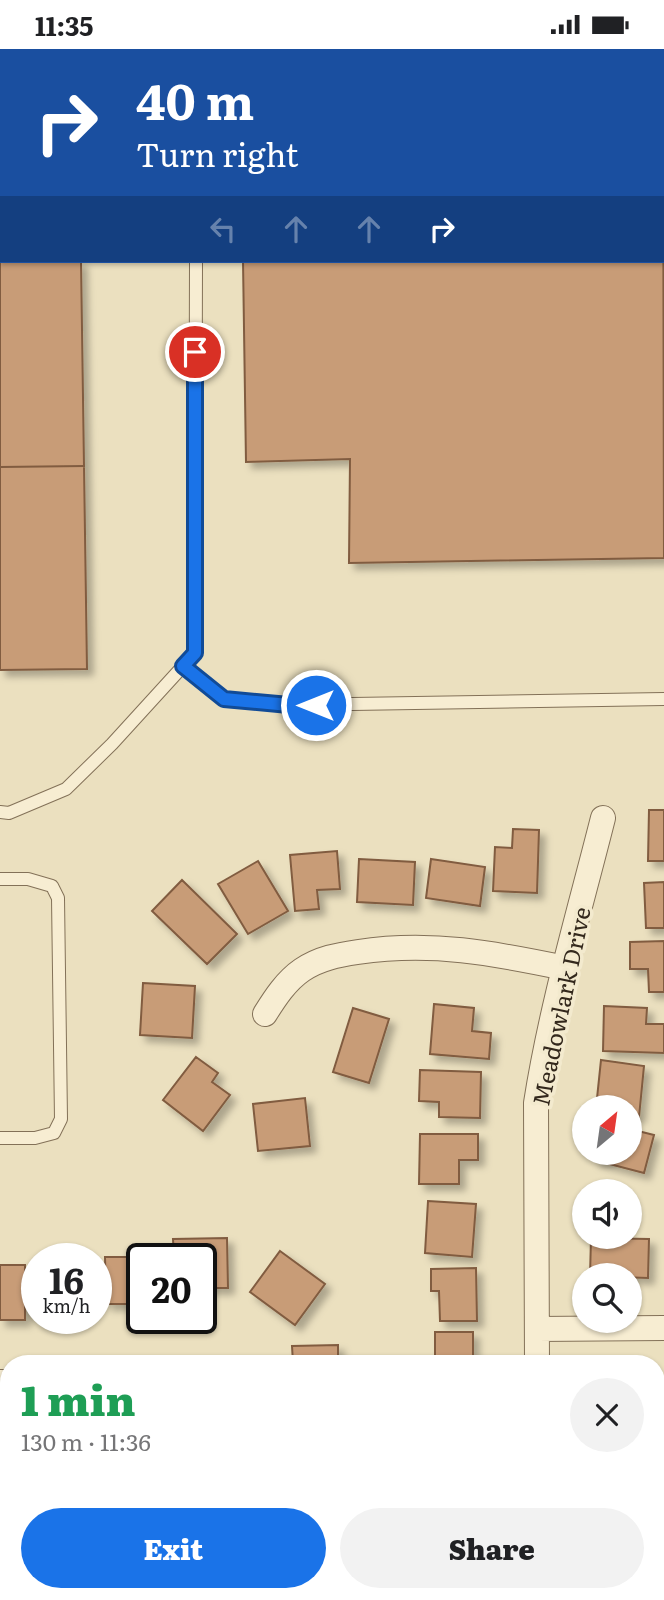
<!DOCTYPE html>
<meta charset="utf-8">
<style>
:root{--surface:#fff;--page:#f2f2f2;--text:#202124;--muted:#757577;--accent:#1a73e8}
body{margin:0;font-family:Literata,serif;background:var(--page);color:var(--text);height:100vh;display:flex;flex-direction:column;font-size:26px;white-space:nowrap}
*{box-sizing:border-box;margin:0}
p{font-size:23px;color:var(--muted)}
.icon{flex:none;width:38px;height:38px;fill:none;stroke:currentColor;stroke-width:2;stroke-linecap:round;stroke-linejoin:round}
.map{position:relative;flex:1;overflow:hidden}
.details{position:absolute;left:0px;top:1306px;width:665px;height:247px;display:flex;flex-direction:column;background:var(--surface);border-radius:28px 28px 0 0;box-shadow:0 2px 5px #0004}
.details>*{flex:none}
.guide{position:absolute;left:0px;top:0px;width:665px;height:214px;box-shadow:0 2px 5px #0004;background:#1a4fa0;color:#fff;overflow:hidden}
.needle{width:46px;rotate:29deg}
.tools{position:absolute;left:572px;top:1046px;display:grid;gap:14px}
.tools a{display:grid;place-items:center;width:70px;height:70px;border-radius:50%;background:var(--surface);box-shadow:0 2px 5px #0004;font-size:35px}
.speed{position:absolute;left:21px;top:1194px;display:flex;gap:14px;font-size:35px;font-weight:700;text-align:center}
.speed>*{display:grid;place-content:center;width:91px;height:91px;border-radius:50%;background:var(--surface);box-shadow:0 2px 5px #0004;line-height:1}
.speed small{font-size:18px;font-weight:400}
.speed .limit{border:4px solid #111;border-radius:10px;background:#fff;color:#111}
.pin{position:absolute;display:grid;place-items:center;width:60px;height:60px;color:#fff;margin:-30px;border:4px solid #fff;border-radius:50%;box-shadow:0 2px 7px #0007}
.me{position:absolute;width:77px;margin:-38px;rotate:270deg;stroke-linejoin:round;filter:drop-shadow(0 0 5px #0008)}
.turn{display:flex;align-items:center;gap:24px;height:147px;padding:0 21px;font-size:32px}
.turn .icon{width:91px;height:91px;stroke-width:2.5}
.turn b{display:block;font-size:49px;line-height:60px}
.lanes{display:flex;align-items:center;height:66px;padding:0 21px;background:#0003;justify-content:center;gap:35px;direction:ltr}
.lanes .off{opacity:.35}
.round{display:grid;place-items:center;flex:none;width:74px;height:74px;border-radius:37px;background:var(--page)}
.head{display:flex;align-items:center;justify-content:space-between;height:119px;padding:0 21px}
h1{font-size:42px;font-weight:800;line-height:52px;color:#1e9e55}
.action{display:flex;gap:14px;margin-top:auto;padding:14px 21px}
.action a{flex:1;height:80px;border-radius:42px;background:var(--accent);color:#fff;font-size:28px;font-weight:800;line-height:80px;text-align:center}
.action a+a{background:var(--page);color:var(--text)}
.status{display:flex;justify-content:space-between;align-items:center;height:49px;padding:0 35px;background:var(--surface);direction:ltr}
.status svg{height:19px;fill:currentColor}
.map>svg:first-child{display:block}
.building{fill:#c89c77;stroke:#815c40;stroke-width:2;filter:url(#shadow)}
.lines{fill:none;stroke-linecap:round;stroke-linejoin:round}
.lane-casing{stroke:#837158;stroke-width:14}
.street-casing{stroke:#837158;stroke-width:26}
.lane{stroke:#f7edd2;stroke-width:12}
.street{stroke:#f7edd2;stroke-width:24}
.route-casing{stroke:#114b97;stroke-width:18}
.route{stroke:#1a73e8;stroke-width:12}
.labels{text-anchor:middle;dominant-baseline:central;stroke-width:7;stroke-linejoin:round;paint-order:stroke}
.street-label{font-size:23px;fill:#33281c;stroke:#f3eace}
</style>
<div class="status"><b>11:35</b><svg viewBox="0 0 49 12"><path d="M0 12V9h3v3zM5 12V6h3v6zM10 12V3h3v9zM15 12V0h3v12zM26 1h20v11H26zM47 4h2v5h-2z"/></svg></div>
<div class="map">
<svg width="664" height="1551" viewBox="0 0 664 1551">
<defs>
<filter id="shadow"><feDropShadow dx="6" dy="6" stdDeviation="3.5" flood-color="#0004"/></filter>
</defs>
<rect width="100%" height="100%" fill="#ebe0bf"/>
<!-- building -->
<path class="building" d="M 663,36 L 664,509 L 349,514 L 350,410 L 246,413 L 243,212 L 663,212 Z
M 0,156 L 2,212 L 81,212 L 84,417 L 0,418 Z
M 84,417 L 87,620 L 0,621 L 0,418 Z
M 649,761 L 664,761 L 664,812 L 648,812 Z
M 513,780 L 539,781 L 537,844 L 493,842 L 495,798 L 512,799 Z
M 337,802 L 340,840 L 317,841 L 319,860 L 295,862 L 290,806 Z
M 359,810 L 415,813 L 413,856 L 357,853 Z
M 431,810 L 485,818 L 480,857 L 426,849 Z
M 258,812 L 288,862 L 248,885 L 218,835 Z
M 182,831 L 237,885 L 207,915 L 152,862 Z
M 664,833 L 664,879 L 646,879 L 644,834 Z
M 664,892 L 664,943 L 649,943 L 648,920 L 630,920 L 630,893 Z
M 143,934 L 195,937 L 192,989 L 140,986 Z
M 434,955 L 474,959 L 472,982 L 491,984 L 489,1010 L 430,1005 Z
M 604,957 L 647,959 L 646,975 L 664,975 L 664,1004 L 603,1002 Z
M 353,959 L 389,970 L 369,1034 L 333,1023 Z
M 196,1008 L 218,1024 L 212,1033 L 230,1046 L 203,1082 L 163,1051 Z
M 601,1011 L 644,1017 L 639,1068 L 630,1067 L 630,1059 L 596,1059 Z
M 420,1021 L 481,1023 L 480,1069 L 439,1068 L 439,1053 L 419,1052 Z
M 305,1049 L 310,1097 L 258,1102 L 253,1055 Z
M 630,1080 L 654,1086 L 644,1124 L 594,1111 L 595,1104 L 630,1104 Z
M 420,1085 L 478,1085 L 478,1111 L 459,1111 L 459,1135 L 419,1135 Z
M 428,1152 L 476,1155 L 472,1208 L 425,1204 Z
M 227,1189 L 228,1239 L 201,1239 L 201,1209 L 174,1209 L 173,1190 Z
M 591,1189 L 649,1190 L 648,1229 L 590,1227 Z
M 280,1202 L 325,1235 L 295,1276 L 250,1243 Z
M 105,1208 L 160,1208 L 142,1209 L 142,1269 L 160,1269 L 133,1269 L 133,1255 L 106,1255 Z
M 0,1216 L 25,1216 L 25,1271 L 0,1271 Z
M 476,1219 L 477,1272 L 440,1272 L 439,1242 L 431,1242 L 431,1220 Z
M 38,1269 L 84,1269 L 38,1271 Z
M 435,1283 L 473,1283 L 473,1314 L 435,1314 Z
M 338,1296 L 338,1314 L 293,1314 L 292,1297 Z
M 0,1377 L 5,1377 L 2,1440 L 0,1440 Z
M 128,1544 L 186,1544 L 185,1551 L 128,1548 Z
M 294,1544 L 344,1544 L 344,1551 L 294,1551 Z
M 621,1544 L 631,1544 L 633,1551 L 593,1551 Z
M 477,1547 L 477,1551 L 439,1551 L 439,1550 Z"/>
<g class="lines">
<defs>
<path id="lane" d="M 107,0 L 107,2
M 258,0 L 258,2
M 319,0 L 319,2
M 196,2 L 196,0
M 663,5 L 664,5
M 0,61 L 2,61
M 183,617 L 224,650 L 289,656 L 664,650
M 0,763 L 9,764 L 66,740 L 112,695 L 195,604 L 196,212
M 0,830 L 28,830 L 52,837 L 58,849 L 61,1070 L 54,1084 L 35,1089 L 0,1089"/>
<path id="street" d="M 265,965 C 275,949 286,932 302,921 C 320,909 338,906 358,903 C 431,892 493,904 565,919
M 537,1280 L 664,1279
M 537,1314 L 536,1054 C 551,958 579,864 603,769
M 0,1333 L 9,1333
M 540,1544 L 540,1551
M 242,1551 L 243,1544"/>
</defs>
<!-- lane casing -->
<use href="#lane" class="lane-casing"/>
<!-- street casing -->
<use href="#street" class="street-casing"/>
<!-- lane -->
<use href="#lane" class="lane"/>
<!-- street -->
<use href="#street" class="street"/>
</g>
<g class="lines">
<defs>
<path id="route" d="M 195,303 L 195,604 L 183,617 L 224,650 L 289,656 L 316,656"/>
</defs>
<!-- route casing -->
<use href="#route" class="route-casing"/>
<!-- route -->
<use href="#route" class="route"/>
</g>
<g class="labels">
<!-- street labels -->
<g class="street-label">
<text transform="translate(560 957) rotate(-78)">Meadowlark Drive</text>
</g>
</g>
</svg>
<div class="tools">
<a><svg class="needle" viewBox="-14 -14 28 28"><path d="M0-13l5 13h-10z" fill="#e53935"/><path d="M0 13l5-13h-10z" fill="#757577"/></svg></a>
<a><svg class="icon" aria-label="sound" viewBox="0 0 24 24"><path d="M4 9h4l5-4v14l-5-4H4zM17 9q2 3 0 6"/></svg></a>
<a><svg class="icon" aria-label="search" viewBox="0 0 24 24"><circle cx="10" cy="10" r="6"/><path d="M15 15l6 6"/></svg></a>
</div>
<div class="speed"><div>16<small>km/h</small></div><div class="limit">20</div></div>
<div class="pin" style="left:195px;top:303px;background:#d93025"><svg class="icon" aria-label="arrive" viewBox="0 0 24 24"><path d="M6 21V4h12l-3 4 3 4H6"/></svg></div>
<svg class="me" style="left:316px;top:656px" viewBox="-20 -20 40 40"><circle r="17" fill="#1a73e8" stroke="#fff" stroke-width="3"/><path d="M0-11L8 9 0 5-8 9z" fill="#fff"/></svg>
<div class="guide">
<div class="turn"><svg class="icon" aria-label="right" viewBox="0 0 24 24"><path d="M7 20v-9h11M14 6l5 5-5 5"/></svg><div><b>40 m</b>Turn right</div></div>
<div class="lanes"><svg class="icon off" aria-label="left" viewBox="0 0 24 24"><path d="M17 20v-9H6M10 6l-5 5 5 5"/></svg><svg class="icon off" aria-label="ahead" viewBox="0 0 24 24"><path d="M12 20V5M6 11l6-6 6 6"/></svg><svg class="icon off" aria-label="ahead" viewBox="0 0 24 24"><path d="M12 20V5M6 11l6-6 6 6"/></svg><svg class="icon" aria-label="right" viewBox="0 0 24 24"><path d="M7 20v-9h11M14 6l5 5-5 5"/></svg></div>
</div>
<section class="details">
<div class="head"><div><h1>1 min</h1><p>130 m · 11:36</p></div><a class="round"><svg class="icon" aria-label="close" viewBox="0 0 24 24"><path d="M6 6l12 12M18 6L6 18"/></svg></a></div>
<div class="action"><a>Exit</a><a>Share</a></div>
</section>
</div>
